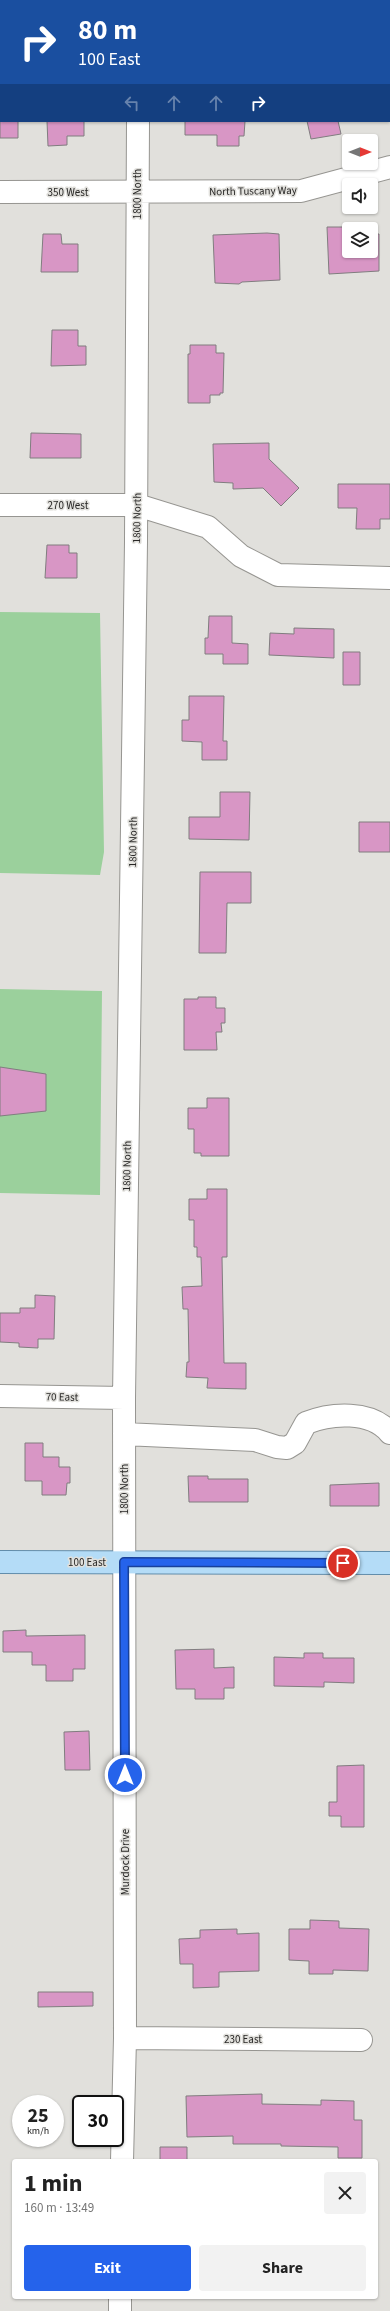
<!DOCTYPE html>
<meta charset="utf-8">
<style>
:root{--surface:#fff;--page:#f2f2f2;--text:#222;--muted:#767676;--accent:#2563eb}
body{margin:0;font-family:"Source Sans 3",sans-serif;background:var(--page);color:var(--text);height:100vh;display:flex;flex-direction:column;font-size:15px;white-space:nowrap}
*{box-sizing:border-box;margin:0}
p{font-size:13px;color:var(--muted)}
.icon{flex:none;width:22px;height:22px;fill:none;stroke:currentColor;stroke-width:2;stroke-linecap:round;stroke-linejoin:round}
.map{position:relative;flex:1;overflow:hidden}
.details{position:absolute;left:12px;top:2159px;width:366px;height:140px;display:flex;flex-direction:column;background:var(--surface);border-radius:4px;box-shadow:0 1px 3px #0004}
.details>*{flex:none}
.hud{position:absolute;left:0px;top:0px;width:390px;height:122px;box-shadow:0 1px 3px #0004;background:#1a4fa0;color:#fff;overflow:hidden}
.needle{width:26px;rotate:90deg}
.fabs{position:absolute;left:342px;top:134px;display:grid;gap:8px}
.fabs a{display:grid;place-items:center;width:36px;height:36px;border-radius:4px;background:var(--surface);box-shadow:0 1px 3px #0004;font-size:20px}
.speed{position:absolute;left:12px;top:2095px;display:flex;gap:8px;font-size:20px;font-weight:700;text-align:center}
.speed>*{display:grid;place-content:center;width:52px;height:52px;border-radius:50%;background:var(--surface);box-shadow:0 1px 3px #0004;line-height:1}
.speed small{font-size:10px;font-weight:400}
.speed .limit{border:2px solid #111;border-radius:6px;background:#fff;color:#111}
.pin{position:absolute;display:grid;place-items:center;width:34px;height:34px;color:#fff;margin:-17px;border:2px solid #fff;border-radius:50%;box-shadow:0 1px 4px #0007}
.me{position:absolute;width:44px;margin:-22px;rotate:0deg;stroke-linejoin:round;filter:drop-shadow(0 0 3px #0008)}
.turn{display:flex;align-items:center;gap:14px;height:84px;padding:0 12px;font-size:18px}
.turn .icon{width:52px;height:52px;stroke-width:2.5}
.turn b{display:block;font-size:28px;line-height:34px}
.lanes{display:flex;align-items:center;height:38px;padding:0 12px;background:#0003;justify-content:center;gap:20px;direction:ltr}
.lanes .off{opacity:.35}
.round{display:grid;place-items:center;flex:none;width:42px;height:42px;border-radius:4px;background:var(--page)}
.headline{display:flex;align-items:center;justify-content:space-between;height:68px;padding:0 12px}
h1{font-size:24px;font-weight:700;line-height:30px}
.button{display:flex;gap:8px;margin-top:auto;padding:8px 12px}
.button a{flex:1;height:46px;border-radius:4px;background:var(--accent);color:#fff;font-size:16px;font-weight:700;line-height:46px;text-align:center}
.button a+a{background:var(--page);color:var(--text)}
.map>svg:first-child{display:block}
.green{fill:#9bd09c}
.building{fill:#d896c5;stroke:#807d7f}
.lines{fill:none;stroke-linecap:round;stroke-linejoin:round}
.minor-casing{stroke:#969591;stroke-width:24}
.major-casing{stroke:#628dab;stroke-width:24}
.minor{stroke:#fff;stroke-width:22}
.major{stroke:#b4dcf7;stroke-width:22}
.route-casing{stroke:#184099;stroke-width:10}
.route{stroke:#2563eb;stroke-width:7}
.labels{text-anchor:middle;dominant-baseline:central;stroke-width:3;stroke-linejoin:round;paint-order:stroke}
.street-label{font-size:11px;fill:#282726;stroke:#e1e0dc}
</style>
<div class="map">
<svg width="390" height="2311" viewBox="0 0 390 2311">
<rect width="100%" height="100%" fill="#e1e0dc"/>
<!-- green -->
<path class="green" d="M 0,612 L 100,613 L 104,852 L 100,875 L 0,873 Z
M 0,989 L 102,991 L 100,1195 L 0,1193 Z"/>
<!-- building -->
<path class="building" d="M 0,121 L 18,121 L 18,138 L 0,138 Z
M 47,121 L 84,121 L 84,136 L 67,136 L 67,145 L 48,146 Z
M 185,121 L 245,121 L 244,136 L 239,136 L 239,146 L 217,146 L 217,135 L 185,135 Z
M 307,121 L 338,121 L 341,134 L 311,139 Z
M 327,227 L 350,227 L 349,251 L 371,251 L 371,234 L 379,234 L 379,271 L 329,274 Z
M 267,233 L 279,234 L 280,280 L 242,282 L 239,284 L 215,283 L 213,235 Z
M 43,234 L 61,234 L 62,244 L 78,244 L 78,272 L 41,272 Z
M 52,330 L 78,330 L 78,346 L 86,346 L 86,365 L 51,366 Z
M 190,345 L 216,345 L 216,353 L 224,353 L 223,393 L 220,393 L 220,395 L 210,395 L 210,403 L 188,403 L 188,354 L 190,354 Z
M 31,433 L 81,434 L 81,458 L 30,458 Z
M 269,443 L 269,459 L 299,488 L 281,506 L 263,488 L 233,489 L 233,483 L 214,482 L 213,444 Z
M 338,484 L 390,484 L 390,519 L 380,519 L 380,529 L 356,529 L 357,508 L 338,508 Z
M 47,545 L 69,545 L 69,553 L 77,553 L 77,578 L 45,578 Z
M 209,616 L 232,616 L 232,643 L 248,644 L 248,664 L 223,664 L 223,654 L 205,654 L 205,638 L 208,638 Z
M 294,628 L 334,629 L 334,658 L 269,655 L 270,633 L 294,634 Z
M 343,652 L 360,652 L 360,685 L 343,685 Z
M 189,696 L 224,696 L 223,741 L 227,741 L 227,760 L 202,760 L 202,742 L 182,741 L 182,720 L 189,720 Z
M 220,792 L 250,792 L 249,840 L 189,839 L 189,817 L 220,817 Z
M 359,822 L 390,822 L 390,852 L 359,852 Z
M 200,872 L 251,872 L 251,903 L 227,903 L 226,953 L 199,953 Z
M 198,997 L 216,997 L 216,1008 L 225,1008 L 225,1023 L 221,1023 L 222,1032 L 216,1032 L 217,1050 L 184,1050 L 184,999 L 198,999 Z
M 0,1067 L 46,1074 L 46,1111 L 0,1116 Z
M 207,1098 L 229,1098 L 229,1156 L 201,1156 L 201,1153 L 194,1153 L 194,1129 L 188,1129 L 188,1108 L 207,1108 Z
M 207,1189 L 227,1189 L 227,1257 L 222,1257 L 224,1363 L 246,1363 L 246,1389 L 207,1388 L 208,1378 L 186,1377 L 187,1362 L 189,1362 L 188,1309 L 183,1309 L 182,1287 L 202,1286 L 201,1257 L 197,1257 L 197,1247 L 194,1247 L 194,1220 L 189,1220 L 189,1199 L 207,1199 Z
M 35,1295 L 55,1296 L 54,1339 L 38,1339 L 38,1348 L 19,1347 L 19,1343 L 0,1342 L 0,1313 L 20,1313 L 20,1308 L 35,1308 Z
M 25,1443 L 43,1443 L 43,1457 L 59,1457 L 59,1467 L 70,1467 L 70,1483 L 67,1483 L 66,1495 L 42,1495 L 42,1481 L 25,1481 Z
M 188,1476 L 208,1476 L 208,1479 L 248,1479 L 248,1502 L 189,1502 Z
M 379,1483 L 379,1506 L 330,1506 L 330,1485 Z
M 26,1630 L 26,1636 L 85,1635 L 85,1669 L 73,1669 L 73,1681 L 46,1681 L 46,1665 L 32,1665 L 32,1652 L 3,1652 L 3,1631 Z
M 214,1649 L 214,1668 L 234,1667 L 234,1688 L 224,1688 L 224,1699 L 195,1699 L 195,1689 L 176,1689 L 175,1650 Z
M 304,1653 L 323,1653 L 323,1658 L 354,1658 L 354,1683 L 324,1682 L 324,1687 L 274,1686 L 274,1657 L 304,1658 Z
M 89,1731 L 90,1770 L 65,1770 L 64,1732 Z
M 364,1765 L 364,1827 L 341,1827 L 341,1816 L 329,1816 L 329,1802 L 337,1802 L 337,1766 Z
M 310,1920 L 339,1921 L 339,1928 L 369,1929 L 368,1971 L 333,1970 L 333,1974 L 309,1974 L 309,1961 L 289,1960 L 289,1929 L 310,1929 Z
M 237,1929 L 237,1934 L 259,1933 L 259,1971 L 219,1972 L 219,1987 L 193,1988 L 193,1964 L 180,1964 L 179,1939 L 200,1938 L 200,1930 Z
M 38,1992 L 93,1992 L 93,2006 L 38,2007 Z
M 262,2094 L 262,2104 L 321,2105 L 321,2100 L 354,2101 L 354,2120 L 362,2120 L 362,2158 L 338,2158 L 338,2147 L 281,2146 L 281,2144 L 233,2144 L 233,2136 L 187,2137 L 186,2096 Z
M 160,2147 L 187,2147 L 187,2161 L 160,2161 Z"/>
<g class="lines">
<defs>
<path id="minor" d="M 139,1 L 139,0
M 0,192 L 301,191 L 390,167
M 0,505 L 137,505 L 208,527 L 241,556 L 278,575 L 390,578
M 0,1396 L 124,1398
M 124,1434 L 255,1440 L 277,1447 L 287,1448 L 295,1443 L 306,1423 C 331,1413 371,1410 390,1433
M 125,2038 L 361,2040
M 122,2161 L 125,2038 L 124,1398 L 136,542 L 138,121
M 120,2311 L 120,2297"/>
<path id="major" d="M 0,1562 L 390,1563"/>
</defs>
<!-- minor casing -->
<use href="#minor" class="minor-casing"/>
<!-- major casing -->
<use href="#major" class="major-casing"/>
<!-- minor -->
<use href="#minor" class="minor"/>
<!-- major -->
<use href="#major" class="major"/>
</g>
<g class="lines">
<defs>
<path id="route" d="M 125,1775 L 124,1562 L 343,1563"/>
</defs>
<!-- route casing -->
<use href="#route" class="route-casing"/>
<!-- route -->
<use href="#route" class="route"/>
</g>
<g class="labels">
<!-- street labels -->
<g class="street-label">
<text transform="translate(253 191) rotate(-1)">North Tuscany Way</text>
<text x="68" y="192">350 West</text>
<text transform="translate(137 194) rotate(-90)">1800 North</text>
<text x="68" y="505">270 West</text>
<text transform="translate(137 518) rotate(-89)">1800 North</text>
<text transform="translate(133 842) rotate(-89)">1800 North</text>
<text transform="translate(127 1166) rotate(-89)">1800 North</text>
<text transform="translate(62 1397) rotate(1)">70 East</text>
<text transform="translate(124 1489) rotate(-90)">1800 North</text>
<text x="87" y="1562">100 East</text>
<text transform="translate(125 1862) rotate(-90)">Murdock Drive</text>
<text x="243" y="2039">230 East</text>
</g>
</g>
</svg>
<div class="fabs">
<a><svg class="needle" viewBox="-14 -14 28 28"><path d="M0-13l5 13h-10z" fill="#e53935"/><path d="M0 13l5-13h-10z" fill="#767676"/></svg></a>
<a><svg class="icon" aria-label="sound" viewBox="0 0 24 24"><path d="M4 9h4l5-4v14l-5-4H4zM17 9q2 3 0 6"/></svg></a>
<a><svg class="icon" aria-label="layers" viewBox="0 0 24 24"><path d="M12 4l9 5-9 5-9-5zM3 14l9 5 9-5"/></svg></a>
</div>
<div class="speed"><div>25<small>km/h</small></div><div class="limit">30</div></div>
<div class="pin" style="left:343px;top:1563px;background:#d93025"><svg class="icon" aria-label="arrive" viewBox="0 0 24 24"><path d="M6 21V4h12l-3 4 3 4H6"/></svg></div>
<svg class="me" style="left:125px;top:1775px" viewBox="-20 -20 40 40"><circle r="17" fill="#2563eb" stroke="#fff" stroke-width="3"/><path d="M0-11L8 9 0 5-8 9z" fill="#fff"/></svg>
<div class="hud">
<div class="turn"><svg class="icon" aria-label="right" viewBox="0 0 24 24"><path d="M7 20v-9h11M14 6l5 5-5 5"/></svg><div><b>80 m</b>100 East</div></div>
<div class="lanes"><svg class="icon off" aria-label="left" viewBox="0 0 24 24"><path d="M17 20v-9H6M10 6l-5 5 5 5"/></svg><svg class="icon off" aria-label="ahead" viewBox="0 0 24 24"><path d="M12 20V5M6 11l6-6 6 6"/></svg><svg class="icon off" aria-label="ahead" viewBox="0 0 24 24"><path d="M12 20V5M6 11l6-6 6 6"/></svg><svg class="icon" aria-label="right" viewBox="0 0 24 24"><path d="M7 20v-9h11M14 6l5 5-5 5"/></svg></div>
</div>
<section class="details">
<div class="headline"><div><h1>1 min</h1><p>160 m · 13:49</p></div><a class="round"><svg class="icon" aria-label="close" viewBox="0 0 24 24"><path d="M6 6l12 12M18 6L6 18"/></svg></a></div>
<div class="button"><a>Exit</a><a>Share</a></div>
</section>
</div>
